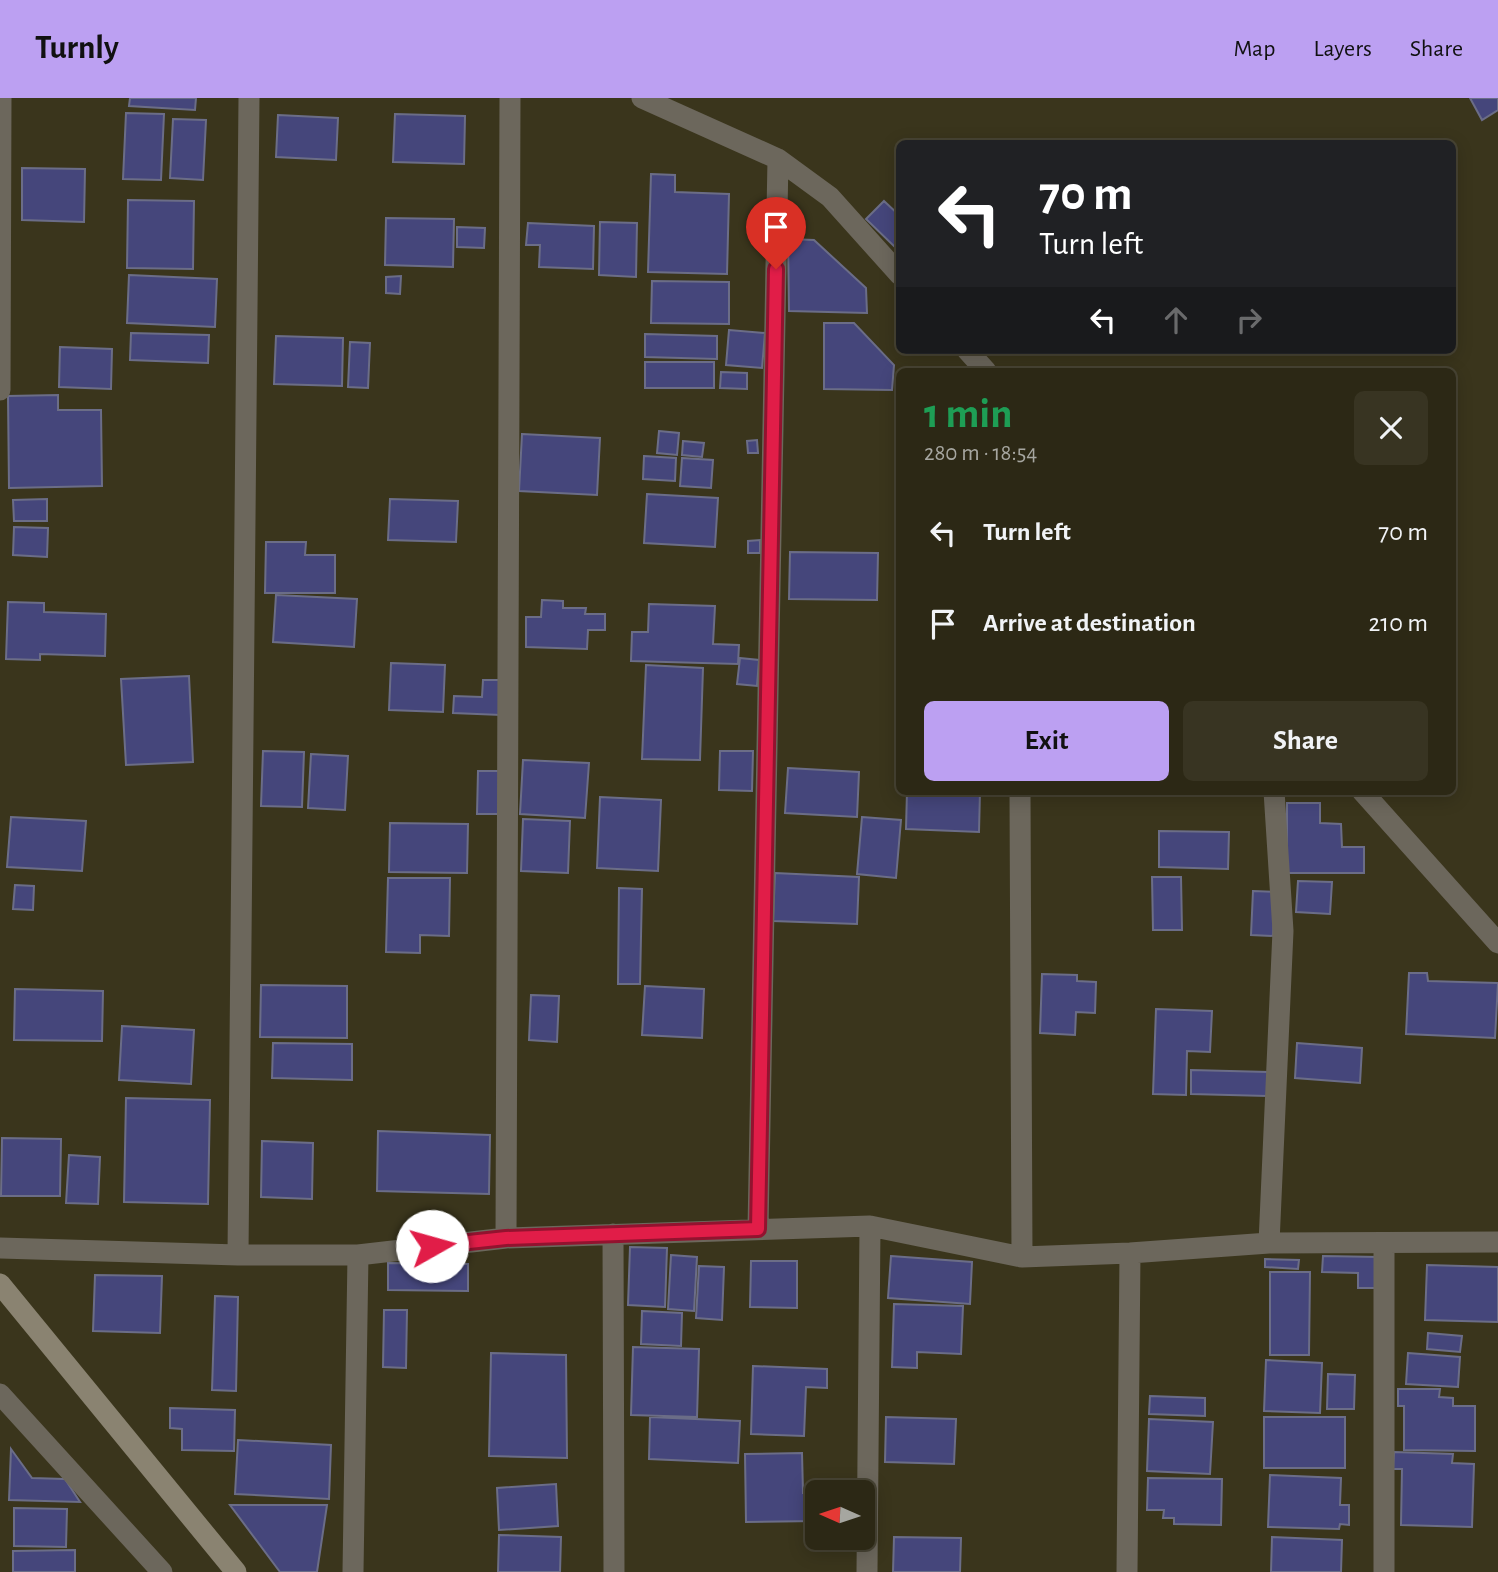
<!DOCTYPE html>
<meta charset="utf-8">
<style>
:root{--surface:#2c2815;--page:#383422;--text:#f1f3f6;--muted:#a6a6a0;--line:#484434;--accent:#bca0f2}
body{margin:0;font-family:"Alegreya Sans",sans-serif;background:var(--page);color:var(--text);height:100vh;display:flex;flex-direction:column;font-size:26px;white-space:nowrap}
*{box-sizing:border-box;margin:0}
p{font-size:23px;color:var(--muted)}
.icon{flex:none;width:38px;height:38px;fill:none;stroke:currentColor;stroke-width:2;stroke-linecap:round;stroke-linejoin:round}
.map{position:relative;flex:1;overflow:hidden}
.side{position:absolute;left:896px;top:270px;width:560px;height:427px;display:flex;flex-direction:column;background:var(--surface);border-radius:10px;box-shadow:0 4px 18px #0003,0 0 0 2px var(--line)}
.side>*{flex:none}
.banner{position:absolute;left:896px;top:42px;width:560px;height:214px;border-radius:10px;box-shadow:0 4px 18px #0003,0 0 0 2px var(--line);background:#202124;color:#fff;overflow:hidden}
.needle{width:46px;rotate:273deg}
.controls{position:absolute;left:805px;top:1382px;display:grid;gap:14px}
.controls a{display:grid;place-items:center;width:70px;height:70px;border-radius:10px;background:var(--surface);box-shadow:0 4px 18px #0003,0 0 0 2px var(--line);font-size:35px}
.pin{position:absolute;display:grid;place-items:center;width:60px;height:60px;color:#fff;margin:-72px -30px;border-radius:50% 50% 50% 0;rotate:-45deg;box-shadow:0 0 7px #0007}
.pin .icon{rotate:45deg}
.me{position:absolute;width:77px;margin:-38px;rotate:83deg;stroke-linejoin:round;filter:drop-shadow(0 0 5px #0008)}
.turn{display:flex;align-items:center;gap:24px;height:147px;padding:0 28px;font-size:32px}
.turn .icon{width:91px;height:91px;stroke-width:2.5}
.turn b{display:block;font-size:49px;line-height:60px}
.lanes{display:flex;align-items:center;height:66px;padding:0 28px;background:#0003;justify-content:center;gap:35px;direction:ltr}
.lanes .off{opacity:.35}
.round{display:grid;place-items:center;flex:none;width:74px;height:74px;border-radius:10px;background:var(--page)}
.headline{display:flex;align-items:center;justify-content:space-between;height:119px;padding:0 28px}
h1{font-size:42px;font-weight:600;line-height:52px;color:#1e9e55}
.primary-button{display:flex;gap:14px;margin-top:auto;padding:14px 28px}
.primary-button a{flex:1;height:80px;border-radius:10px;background:var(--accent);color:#111;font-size:28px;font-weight:600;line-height:80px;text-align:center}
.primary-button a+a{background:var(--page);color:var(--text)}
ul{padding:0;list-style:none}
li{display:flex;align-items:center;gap:21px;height:91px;padding:0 28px}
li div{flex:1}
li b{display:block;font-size:26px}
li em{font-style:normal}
header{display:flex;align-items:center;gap:42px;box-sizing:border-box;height:98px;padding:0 35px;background:var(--accent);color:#111}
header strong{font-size:33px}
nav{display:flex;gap:38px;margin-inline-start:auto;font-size:24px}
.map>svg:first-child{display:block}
.building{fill:#45467b;stroke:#6b6d87;stroke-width:2}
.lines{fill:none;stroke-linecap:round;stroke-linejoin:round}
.street{stroke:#6c675c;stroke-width:21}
.secondary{stroke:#8a8371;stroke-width:21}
.route-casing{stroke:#92132f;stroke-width:18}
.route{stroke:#e11d48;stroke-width:12}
</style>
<header>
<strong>Turnly</strong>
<nav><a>Map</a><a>Layers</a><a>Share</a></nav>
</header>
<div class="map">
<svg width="1498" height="1474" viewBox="0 0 1498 1474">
<rect width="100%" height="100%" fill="#3a351c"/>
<!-- building -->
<path class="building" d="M 130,0 L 196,0 L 195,12 L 129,8 Z
M 1470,0 L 1498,0 L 1498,12 L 1482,22 Z
M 126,15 L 164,16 L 161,82 L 123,81 Z
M 395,16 L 465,18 L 464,66 L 393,64 Z
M 278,17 L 338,20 L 336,62 L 276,59 Z
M 173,21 L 206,22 L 203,82 L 170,80 Z
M 22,70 L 85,71 L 84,124 L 22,122 Z
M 651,76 L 675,77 L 675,94 L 729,96 L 727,176 L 648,174 Z
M 128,102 L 194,103 L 193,171 L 127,170 Z
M 884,103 L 900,118 L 900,154 L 866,121 Z
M 386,120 L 454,121 L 453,169 L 385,167 Z
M 600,124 L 637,125 L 636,179 L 599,177 Z
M 528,125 L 594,128 L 593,171 L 539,169 L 540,147 L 526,147 Z
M 457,129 L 485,130 L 484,150 L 457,149 Z
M 788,141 L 814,142 L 866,190 L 867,215 L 789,213 Z
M 129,177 L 217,181 L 215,229 L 127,225 Z
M 401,178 L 400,196 L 386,195 L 386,179 Z
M 652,183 L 729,184 L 729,226 L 651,225 Z
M 824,225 L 854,225 L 894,267 L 892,292 L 824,291 Z
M 729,232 L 765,235 L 762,270 L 726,267 Z
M 131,235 L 209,237 L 208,265 L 130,262 Z
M 645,236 L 717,238 L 717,261 L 645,259 Z
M 276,238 L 343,240 L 342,288 L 274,286 Z
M 350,244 L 370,245 L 368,290 L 348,289 Z
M 60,249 L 112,251 L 111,291 L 59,289 Z
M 645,264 L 714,264 L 714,290 L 645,290 Z
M 721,274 L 747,275 L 747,291 L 720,290 Z
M 58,297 L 58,312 L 101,312 L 102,388 L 9,390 L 8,298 Z
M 659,333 L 679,335 L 677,357 L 657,355 Z
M 522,336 L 600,340 L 597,397 L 519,393 Z
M 757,342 L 758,355 L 748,355 L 747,343 Z
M 683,343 L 704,345 L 702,359 L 682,357 Z
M 644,358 L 676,360 L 675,383 L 643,381 Z
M 682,360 L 713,362 L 711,390 L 680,388 Z
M 647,396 L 718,400 L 715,449 L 644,445 Z
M 47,401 L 47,423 L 14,423 L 13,402 Z
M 390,401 L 458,403 L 456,444 L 388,442 Z
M 14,429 L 48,430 L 47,459 L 13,457 Z
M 760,442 L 760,455 L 748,455 L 748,443 Z
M 266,444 L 306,444 L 305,457 L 335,457 L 335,495 L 265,495 Z
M 790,454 L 878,455 L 877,502 L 789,501 Z
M 276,497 L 357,501 L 354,549 L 273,544 Z
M 542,502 L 563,503 L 563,510 L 586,510 L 585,516 L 605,516 L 605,532 L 588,532 L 587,551 L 526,549 L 526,519 L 541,519 Z
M 8,504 L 44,505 L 44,514 L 106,516 L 105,558 L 40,556 L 40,562 L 6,561 Z
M 649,506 L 715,508 L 713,546 L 739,547 L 738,566 L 631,563 L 632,534 L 648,534 Z
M 740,560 L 759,562 L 757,588 L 737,586 Z
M 391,565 L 445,567 L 443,614 L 389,612 Z
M 646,567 L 703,570 L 700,662 L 642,661 Z
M 189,578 L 193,664 L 126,667 L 121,581 Z
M 483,582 L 502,582 L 501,617 L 453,615 L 454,598 L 482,599 Z
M 263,653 L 304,654 L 302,709 L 261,708 Z
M 720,653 L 753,653 L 752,693 L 719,692 Z
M 311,656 L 348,658 L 345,712 L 308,710 Z
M 523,662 L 589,665 L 585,720 L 520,716 Z
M 788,670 L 859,674 L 857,719 L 785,715 Z
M 478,673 L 500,673 L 499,716 L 477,716 Z
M 907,693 L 980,693 L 979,734 L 906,731 Z
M 600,699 L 661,702 L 658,773 L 597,770 Z
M 1287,705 L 1320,705 L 1320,725 L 1341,726 L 1342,749 L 1364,749 L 1364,775 L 1287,775 Z
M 11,719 L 86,723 L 82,773 L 7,769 Z
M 862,719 L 901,722 L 896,780 L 857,776 Z
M 523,721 L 570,723 L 568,775 L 521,773 Z
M 390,725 L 468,726 L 467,775 L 389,774 Z
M 1159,733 L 1229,734 L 1228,771 L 1159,769 Z
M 775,775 L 859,779 L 857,826 L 773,823 Z
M 1152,779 L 1181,779 L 1182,832 L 1153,832 Z
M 388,780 L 450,780 L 449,838 L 420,837 L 420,855 L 386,854 Z
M 1298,783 L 1332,784 L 1330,816 L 1296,814 Z
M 15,787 L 34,788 L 33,812 L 13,811 Z
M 619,790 L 642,791 L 640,886 L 618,886 Z
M 1253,793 L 1275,794 L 1273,838 L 1251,837 Z
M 1409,875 L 1427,875 L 1428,883 L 1498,885 L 1495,940 L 1406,936 Z
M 1042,876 L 1077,877 L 1077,883 L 1096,884 L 1095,915 L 1076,914 L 1075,937 L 1040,935 Z
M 261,887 L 347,888 L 347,940 L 260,939 Z
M 645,888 L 704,891 L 702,940 L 642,937 Z
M 15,891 L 103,893 L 102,943 L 14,942 Z
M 531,897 L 559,898 L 557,944 L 529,942 Z
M 1156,911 L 1212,913 L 1210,954 L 1187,953 L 1186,997 L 1153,996 Z
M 122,928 L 194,932 L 191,986 L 119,982 Z
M 273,945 L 352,946 L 352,982 L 272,980 Z
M 1297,945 L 1362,950 L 1360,985 L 1295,980 Z
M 1191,972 L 1268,974 L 1267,998 L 1191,996 Z
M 126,1000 L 210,1002 L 208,1106 L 124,1104 Z
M 378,1033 L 490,1037 L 489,1096 L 377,1093 Z
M 2,1040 L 61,1041 L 60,1098 L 1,1098 Z
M 262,1043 L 313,1045 L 312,1101 L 261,1099 Z
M 69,1057 L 100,1059 L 98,1106 L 66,1105 Z
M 630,1149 L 667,1150 L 665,1209 L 628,1207 Z
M 671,1157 L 697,1159 L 694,1213 L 668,1211 Z
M 891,1158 L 972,1164 L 970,1206 L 888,1200 Z
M 1323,1158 L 1380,1159 L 1379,1190 L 1358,1190 L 1358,1175 L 1322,1174 Z
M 1265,1161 L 1299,1162 L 1298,1171 L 1265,1169 Z
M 751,1163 L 797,1163 L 797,1210 L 750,1209 Z
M 388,1165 L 468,1166 L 468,1193 L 388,1192 Z
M 1427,1167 L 1498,1169 L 1498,1224 L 1425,1222 Z
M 699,1168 L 724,1169 L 722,1222 L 696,1220 Z
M 1270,1174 L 1310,1174 L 1309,1257 L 1270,1257 Z
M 95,1177 L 162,1178 L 160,1235 L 93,1233 Z
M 215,1198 L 238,1199 L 236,1293 L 212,1292 Z
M 894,1206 L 963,1208 L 961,1256 L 917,1254 L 917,1270 L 892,1269 Z
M 384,1212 L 407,1212 L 406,1270 L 383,1269 Z
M 642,1213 L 682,1215 L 681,1248 L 641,1246 Z
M 1428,1235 L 1462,1238 L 1460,1254 L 1427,1251 Z
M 633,1249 L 699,1251 L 697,1319 L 631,1317 Z
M 491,1255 L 566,1257 L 567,1360 L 489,1358 Z
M 1408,1255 L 1460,1259 L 1458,1289 L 1406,1286 Z
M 1266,1262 L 1322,1265 L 1320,1315 L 1264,1313 Z
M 753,1268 L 827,1271 L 827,1290 L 806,1289 L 804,1338 L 751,1336 Z
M 1328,1276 L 1355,1277 L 1354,1311 L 1327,1311 Z
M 1398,1291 L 1440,1291 L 1439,1299 L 1453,1300 L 1453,1308 L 1475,1308 L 1475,1353 L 1404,1352 L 1404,1308 L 1398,1308 Z
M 1150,1298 L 1205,1300 L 1205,1318 L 1149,1316 Z
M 170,1310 L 235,1312 L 234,1353 L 182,1352 L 182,1331 L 170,1330 Z
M 650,1319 L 740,1323 L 738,1365 L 649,1361 Z
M 886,1319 L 956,1321 L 954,1366 L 885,1364 Z
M 1264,1319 L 1345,1319 L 1345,1370 L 1264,1370 Z
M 1149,1321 L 1213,1324 L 1210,1376 L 1147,1373 Z
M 238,1342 L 331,1347 L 329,1401 L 235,1396 Z
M 11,1351 L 32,1380 L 65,1381 L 80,1404 L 9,1402 Z
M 1394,1354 L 1453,1356 L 1452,1365 L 1474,1366 L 1472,1429 L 1401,1427 L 1402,1371 L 1393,1371 Z
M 802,1355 L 803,1395 L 819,1394 L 817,1395 L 817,1423 L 746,1424 L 745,1356 Z
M 1270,1377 L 1341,1380 L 1340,1407 L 1349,1407 L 1349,1427 L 1340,1426 L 1339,1431 L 1268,1429 Z
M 1148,1380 L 1222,1381 L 1221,1427 L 1174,1426 L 1174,1420 L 1163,1420 L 1164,1412 L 1147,1412 Z
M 556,1386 L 558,1428 L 499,1432 L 497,1390 Z
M 230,1407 L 327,1407 L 317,1474 L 280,1474 Z
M 14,1410 L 67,1411 L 66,1449 L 14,1448 Z
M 499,1437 L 561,1439 L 560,1474 L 498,1474 Z
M 894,1439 L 961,1440 L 960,1474 L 893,1474 Z
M 1272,1439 L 1342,1442 L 1341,1474 L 1271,1474 Z
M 75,1452 L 75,1474 L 13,1474 L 13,1453 Z"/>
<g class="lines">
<!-- street -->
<path class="street" d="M 642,0 L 778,61 L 830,99 L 900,177
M 967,252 L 986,273
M 0,292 L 1,0
M 1020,693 L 1022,1159
M 1362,693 L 1498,845
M 758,1131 L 778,61
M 613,1136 L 614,1474
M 506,1140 L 510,0
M 1269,1145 L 1283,833 L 1274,693
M 0,1150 L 238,1157 L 358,1157 L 506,1140 L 870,1128 L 1022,1159 L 1130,1155 L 1269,1145 L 1498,1144
M 238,1157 L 249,0
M 0,1296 L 162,1474
M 353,1474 L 358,1157
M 867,1474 L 870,1128
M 1127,1474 L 1130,1155
M 1384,1474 L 1384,1145"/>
<!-- secondary -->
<path class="secondary" d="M 0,1186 L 236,1474"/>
</g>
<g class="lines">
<defs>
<path id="route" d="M 432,1148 L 506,1140 L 758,1131 L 776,171"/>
</defs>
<!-- route casing -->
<use href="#route" class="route-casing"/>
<!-- route -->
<use href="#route" class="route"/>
</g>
</svg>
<div class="controls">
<a><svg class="needle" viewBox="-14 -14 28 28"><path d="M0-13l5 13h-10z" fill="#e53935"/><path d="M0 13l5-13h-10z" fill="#a6a6a0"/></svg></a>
</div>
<div class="pin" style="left:776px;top:171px;background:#d93025"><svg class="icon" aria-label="arrive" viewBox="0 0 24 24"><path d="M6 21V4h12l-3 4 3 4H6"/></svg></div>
<svg class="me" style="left:432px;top:1148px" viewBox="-20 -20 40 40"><circle r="19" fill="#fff"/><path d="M0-13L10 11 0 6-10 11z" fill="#e11d48"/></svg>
<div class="banner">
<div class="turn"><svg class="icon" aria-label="left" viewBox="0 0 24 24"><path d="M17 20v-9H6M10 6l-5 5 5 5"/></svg><div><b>70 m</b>Turn left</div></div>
<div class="lanes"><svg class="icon" aria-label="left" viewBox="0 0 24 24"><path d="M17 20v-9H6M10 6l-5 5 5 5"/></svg><svg class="icon off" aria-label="ahead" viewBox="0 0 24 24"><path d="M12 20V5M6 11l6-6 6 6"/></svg><svg class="icon off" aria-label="right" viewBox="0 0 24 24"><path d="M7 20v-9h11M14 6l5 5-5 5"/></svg></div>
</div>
<section class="side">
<div class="headline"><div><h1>1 min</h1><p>280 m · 18:54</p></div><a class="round"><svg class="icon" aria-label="close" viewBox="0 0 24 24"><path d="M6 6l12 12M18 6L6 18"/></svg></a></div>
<ul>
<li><svg class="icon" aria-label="left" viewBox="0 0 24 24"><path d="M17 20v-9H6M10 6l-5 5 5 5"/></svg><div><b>Turn left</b></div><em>70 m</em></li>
<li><svg class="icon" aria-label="arrive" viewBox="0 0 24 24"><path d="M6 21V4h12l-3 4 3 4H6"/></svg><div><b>Arrive at destination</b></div><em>210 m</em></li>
</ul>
<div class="primary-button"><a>Exit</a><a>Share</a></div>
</section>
</div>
